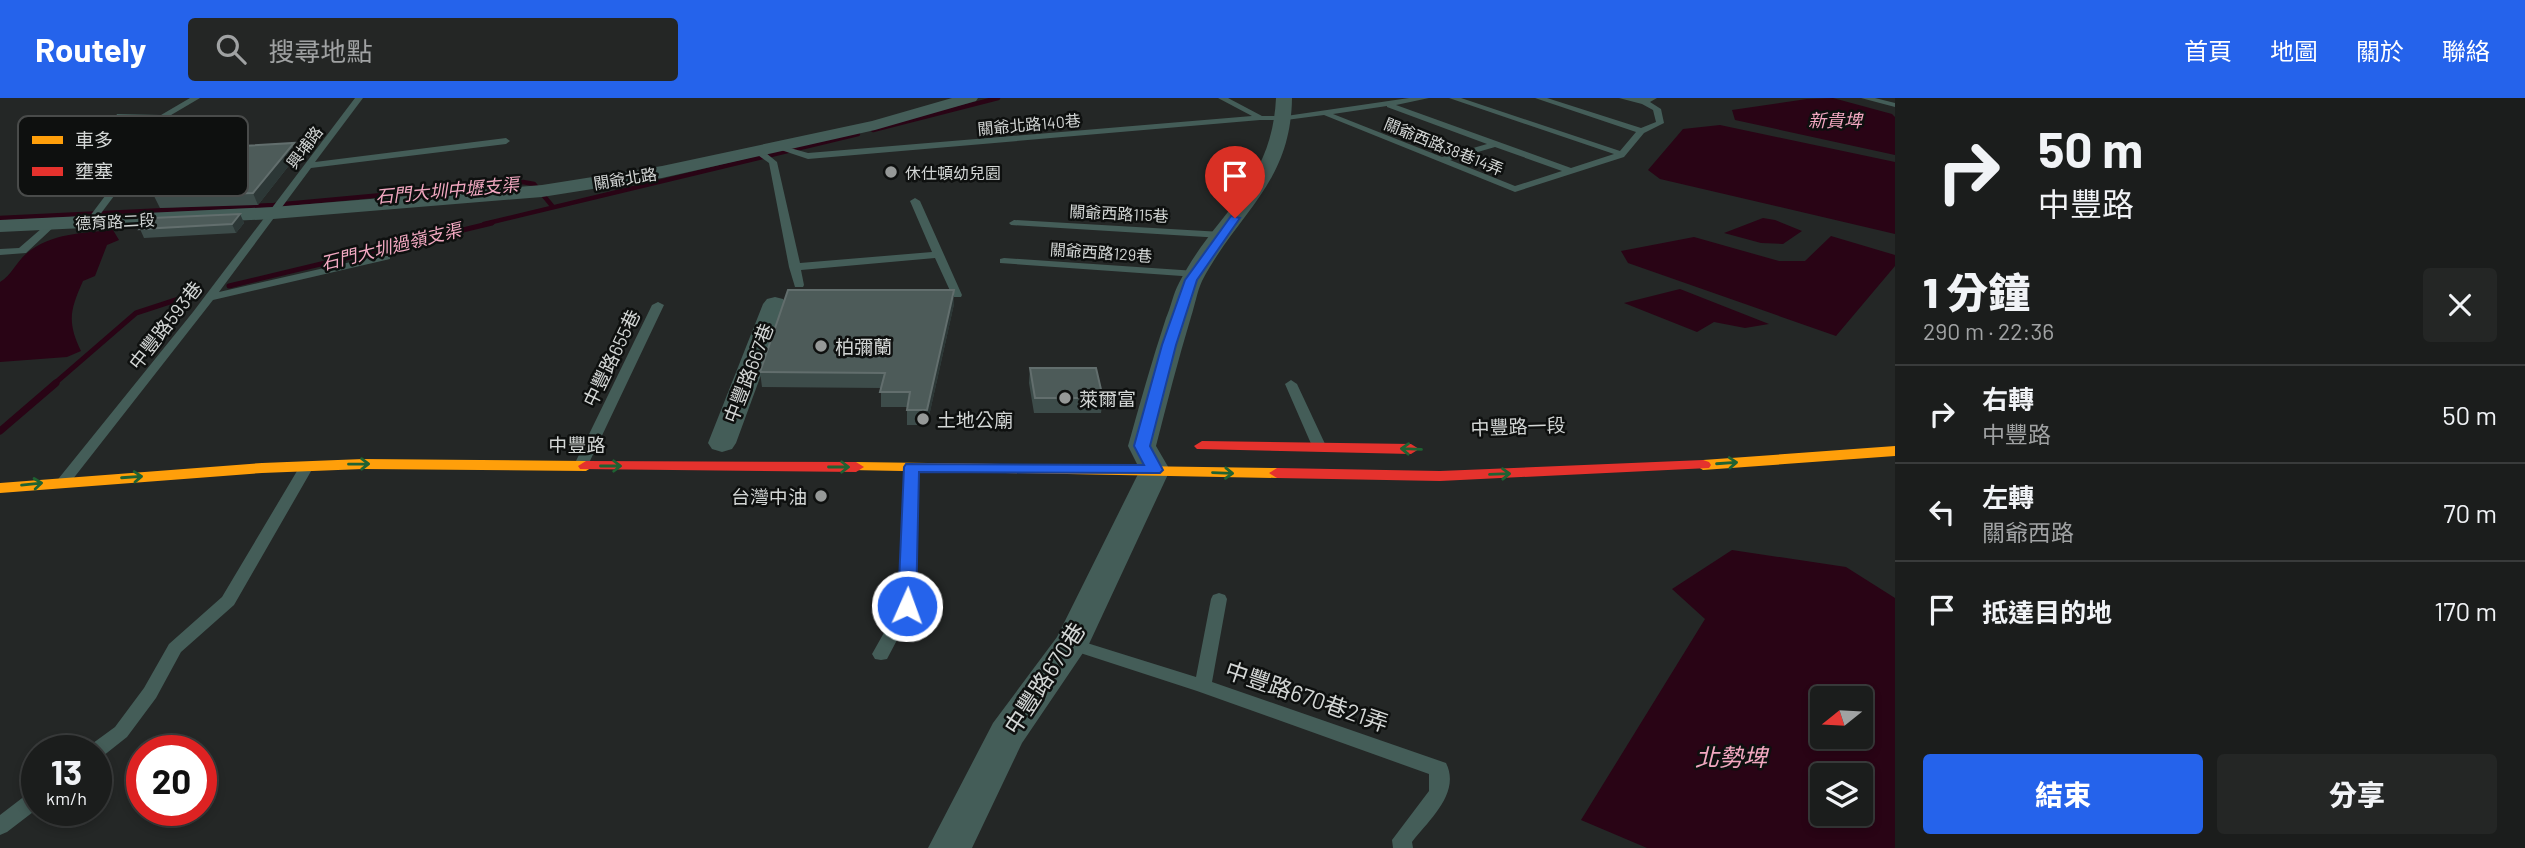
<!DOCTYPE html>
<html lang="zh-TW">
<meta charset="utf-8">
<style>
:root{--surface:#1b1d1c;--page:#242625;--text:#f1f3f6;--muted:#a0a2a3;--line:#393b3b;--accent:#2563eb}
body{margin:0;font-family:Barlow,"Noto Sans TC",sans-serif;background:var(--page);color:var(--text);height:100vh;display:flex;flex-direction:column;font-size:26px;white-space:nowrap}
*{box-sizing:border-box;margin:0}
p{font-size:23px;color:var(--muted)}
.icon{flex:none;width:38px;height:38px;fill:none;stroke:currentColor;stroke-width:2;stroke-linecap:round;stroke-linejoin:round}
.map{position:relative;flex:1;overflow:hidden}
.details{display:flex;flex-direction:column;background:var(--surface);width:630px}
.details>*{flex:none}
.banner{background:#1b1d1c;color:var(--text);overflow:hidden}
.needle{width:46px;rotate:252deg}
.tools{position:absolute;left:1810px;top:588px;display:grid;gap:14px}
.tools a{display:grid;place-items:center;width:63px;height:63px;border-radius:7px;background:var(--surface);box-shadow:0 4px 10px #0003,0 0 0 2px var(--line);font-size:35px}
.speed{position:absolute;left:21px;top:637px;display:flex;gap:14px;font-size:35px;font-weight:700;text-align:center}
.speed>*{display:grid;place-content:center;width:91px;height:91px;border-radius:50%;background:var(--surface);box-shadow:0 4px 10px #0003,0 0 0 2px var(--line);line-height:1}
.speed small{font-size:18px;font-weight:400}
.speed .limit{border:10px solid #d22;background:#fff;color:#111}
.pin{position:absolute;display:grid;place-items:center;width:60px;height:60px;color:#fff;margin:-72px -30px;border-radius:50% 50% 50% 0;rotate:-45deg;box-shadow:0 0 7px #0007}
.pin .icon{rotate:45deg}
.me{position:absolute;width:77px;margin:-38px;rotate:2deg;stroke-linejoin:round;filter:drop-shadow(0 0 5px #0008)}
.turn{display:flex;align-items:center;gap:24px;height:147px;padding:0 28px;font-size:32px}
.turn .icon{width:91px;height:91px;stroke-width:2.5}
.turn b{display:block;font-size:49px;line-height:60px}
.round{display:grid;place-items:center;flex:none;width:74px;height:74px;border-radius:7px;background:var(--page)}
.overview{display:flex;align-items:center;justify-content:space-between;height:119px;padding:0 28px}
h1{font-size:42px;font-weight:800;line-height:52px}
.button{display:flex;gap:14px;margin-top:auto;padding:14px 28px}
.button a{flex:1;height:80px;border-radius:7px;background:var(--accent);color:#fff;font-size:28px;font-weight:800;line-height:80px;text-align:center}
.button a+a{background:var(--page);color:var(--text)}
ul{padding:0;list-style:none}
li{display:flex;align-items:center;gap:21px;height:98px;padding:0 28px;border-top:2px solid var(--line)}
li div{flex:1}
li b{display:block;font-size:26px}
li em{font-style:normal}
header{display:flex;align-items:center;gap:42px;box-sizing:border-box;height:98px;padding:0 35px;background:var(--accent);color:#fff}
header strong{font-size:33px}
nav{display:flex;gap:38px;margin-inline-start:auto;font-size:24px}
.search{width:490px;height:63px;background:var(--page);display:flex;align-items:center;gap:18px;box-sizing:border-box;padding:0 24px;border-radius:7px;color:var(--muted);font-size:26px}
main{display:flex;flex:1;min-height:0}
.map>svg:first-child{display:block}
.water{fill:#290415;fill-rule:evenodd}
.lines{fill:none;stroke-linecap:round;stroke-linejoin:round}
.stream-far2{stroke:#290415;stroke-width:4.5}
.stream-far1{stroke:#290415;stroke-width:5}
.stream{stroke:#290415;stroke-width:7}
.lane{fill:#445d58;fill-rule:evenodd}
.street{fill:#445d58;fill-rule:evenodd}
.slow{fill:#ff9f0a;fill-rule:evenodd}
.jam{fill:#e5322d;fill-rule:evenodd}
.wall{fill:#3d4c4a}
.shaded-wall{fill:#2c3736}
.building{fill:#4d5b59;stroke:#626e6d;stroke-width:2}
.oneway{stroke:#1f6232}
.route{fill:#2563eb;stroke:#184099;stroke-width:2}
.poi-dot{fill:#969998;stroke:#0e100f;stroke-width:2.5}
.labels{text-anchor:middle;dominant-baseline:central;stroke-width:5;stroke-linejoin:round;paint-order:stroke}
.far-street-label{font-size:16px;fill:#d3d6d5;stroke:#0e100f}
.far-poi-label{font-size:16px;fill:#d3d6d5;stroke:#0e100f;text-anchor:start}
.far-water-label{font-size:18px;font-style:italic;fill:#f2a8c1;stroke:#0e100f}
.street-label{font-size:19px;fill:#d3d6d5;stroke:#0e100f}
.poi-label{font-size:19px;fill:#d3d6d5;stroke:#0e100f;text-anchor:start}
.near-street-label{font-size:23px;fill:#d3d6d5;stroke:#0e100f}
.near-water-label{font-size:24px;font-style:italic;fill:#f2a8c1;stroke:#0e100f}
.key{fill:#0e100f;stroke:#494b4a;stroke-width:2}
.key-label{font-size:19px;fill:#d3d6d5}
</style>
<header>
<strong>Routely</strong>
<div class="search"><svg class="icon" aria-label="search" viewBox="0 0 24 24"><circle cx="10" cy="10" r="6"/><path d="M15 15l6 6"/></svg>搜尋地點</div>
<nav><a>首頁</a><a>地圖</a><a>關於</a><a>聯絡</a></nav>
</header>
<main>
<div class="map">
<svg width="1895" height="750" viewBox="0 0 1895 750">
<rect width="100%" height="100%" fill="#242726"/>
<!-- water -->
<path class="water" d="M 1833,0 L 1892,16 L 1895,19 L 1895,57 L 1735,22 L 1732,12 L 1807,1 Z
M 1720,27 L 1895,64 L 1895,136 L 1660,81 L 1648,72 L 1683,31 Z
M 1763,120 L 1775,122 L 1802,133 L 1783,146 L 1761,145 L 1724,135 Z
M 113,132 L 119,142 L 107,147 L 95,178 L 83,183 C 70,212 67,224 81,253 L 67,259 L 0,264 L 0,184 C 12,177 16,164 27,155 C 51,135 83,135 113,132 Z
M 1831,138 L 1895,157 L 1895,168 L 1836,238 L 1628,165 L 1621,153 L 1694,139 L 1779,163 L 1805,163 Z
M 1680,191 L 1769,226 L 1745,230 L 1714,224 L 1697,234 L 1624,205 Z
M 1732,452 L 1846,469 L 1895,500 L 1895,750 L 1647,750 L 1581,722 L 1705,521 L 1672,491 ZM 1822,600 L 1860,600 L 1860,639 L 1822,639 ZM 1860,677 L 1860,716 L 1822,716 L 1822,677 Z"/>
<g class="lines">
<!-- stream-far2 -->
<path class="stream-far2" d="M 873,32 L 998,0
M 0,120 L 274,107 L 523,84 L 534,86 L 553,109
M 484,126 L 858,36"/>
<!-- stream-far1 -->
<path class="stream-far1" d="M 229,188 L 492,125
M 54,286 L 136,215 L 188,198"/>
<!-- stream -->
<path class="stream" d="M 0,333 L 56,285"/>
<!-- lane -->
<path class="lane" d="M 190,0 L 200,0 L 166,20 L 165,38 L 150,50 L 93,126 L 87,126 L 87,122 L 144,46 L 158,35 L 158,21 L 120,20 L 116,18 L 117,16 L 161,17 Z
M 355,0 L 363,0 L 315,64 L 506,40 L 510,43 L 506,46 L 311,70 L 219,194 L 386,156 L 390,157 L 390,161 L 213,202 L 69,386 L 59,386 L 57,383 L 59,380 L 193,214 Z
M 1218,0 L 1228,0 L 1262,18 L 1286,18 L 1409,0 L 1429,0 L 1396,7 L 1571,70 L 1614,56 L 1449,0 L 1461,0 L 1620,53 L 1636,34 L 1535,0 L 1547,0 L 1641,30 L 1656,24 L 1653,12 L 1642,6 L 1619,0 L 1657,0 L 1650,4 L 1661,11 L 1664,25 L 1644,35 L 1624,59 L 1515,94 L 1324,17 L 1286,22 L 1260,22 L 808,61 L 772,49 L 776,46 L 808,55 L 1252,18 ZM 1387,8 L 1387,9 L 1487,46 L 1442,59 L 1333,16 ZM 1495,49 L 1562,73 L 1515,88 L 1450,62 Z
M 1861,0 L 1875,0 L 1895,5 L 1895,9 Z
M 755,51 L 761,51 L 777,64 L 800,165 L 932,154 L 910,103 L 915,100 L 920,103 L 962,197 L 961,199 L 953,199 L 952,197 L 935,160 L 801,172 L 804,187 L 803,189 L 795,189 L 789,169 L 769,65 L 755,55 Z
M 1014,122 L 1222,134 L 1227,137 L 1222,140 L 1011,127 L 1009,125 Z
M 49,124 L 57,126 L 26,155 L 0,157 L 0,151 L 19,150 Z
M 1004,160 L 1196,173 L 1201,176 L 1196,179 L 1000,165 L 1000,161 Z
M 658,204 L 664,207 L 588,367 L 581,371 L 576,370 L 574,367 L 652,207 Z
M 1291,282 L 1297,286 L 1326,348 L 1324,351 L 1319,352 L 1312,348 L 1285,286 Z
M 307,364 L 314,368 L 234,507 L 181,554 L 156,600 L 127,639 L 103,658 L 96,661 L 96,653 L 87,653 L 89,648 L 115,629 L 144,590 L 169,546 L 222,499 L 300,368 Z
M 912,365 L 919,369 L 915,508 L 887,561 L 881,562 L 875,561 L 872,556 L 899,508 L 905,369 Z
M 1219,495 L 1225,497 L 1227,501 L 1212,584 L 1446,665 C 1461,695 1429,722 1412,744 L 1413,750 L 1393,750 L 1392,742 L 1429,693 L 1429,676 L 1197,593 L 1065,550 L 1063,546 L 1065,542 L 1071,540 L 1196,579 L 1211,501 L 1213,497 Z
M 37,692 L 37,711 L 7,734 L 0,737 L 0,717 L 30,694 Z"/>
<!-- street -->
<path class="street" d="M 952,0 L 978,0 L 976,3 L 875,32 L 662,80 L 542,99 L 273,121 L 0,134 L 0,122 L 273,109 L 542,87 L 662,68 L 872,23 Z
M 1276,0 L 1292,0 C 1291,86 1238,114 1202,183 C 1197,194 1195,207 1191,219 C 1178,262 1167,305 1156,348 L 1170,372 L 1089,546 L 1022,645 L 972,750 L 928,750 L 993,625 L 1057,539 L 1140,372 L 1128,348 C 1140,305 1152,262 1166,220 C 1171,209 1173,196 1179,185 C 1215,114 1272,88 1276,0 Z
M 775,199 L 783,201 L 787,206 L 736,345 L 732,351 L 722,354 L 712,351 L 708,345 L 763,206 L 767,201 Z"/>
<!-- slow -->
<path class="slow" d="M 1895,348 L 1895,358 L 1703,372 L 1695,367 L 1703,362 Z
M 363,361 L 586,363 L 594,368 L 586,373 L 363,371 L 262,375 L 0,395 L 0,385 L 262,365 Z
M 856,364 L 1277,370 L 1285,375 L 1277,380 L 850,372 L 848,369 Z"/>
<!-- jam -->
<path class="jam" d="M 1202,343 L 1411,346 L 1419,351 L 1411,356 L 1197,351 L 1194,348 Z
M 1703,362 L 1709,364 L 1711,367 L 1709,370 L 1440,383 L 1277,380 L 1269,375 L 1277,370 L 1440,373 Z
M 586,363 L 856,364 L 864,369 L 856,374 L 580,371 L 578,368 Z"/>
</g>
<!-- wall -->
<path class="wall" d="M 294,45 L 298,56 L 258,107 L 160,110 L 154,98 L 200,65 Z
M 240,116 L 244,125 L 236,135 L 144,140 L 140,131 Z
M 954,192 L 954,206 L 927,327 L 907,327 L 907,309 L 881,309 L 881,290 L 762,289 L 760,274 Z
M 1030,270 L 1103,300 L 1101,315 L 1034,315 L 1029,285 Z"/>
<!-- shaded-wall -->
<path class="shaded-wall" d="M 294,45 L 298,56 L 258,107 L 253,95 Z
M 240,116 L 244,125 L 236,135 L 232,126 Z
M 954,192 L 954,206 L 927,327 L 927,312 Z"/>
<!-- building -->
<path class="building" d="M 294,45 L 253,95 L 154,98 L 189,67 L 200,65 L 223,49 Z
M 240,116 L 232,126 L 140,131 L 152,120 Z
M 788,192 L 954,192 L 927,312 L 907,312 L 910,294 L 880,294 L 885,275 L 760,274 Z
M 1030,270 L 1096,270 L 1103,300 L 1035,300 Z"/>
<!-- one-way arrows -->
<defs><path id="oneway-shaft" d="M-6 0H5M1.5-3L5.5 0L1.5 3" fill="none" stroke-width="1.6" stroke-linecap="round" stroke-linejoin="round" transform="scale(1.75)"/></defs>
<g class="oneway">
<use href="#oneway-shaft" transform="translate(1411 351) rotate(-178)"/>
<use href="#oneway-shaft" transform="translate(1727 365) rotate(-4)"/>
<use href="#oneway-shaft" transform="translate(359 366) rotate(-1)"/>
<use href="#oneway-shaft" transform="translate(611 368)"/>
<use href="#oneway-shaft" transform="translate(839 369)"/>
<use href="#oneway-shaft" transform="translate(1223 375) rotate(2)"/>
<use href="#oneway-shaft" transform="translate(1500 376) rotate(-2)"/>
<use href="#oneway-shaft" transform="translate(132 379) rotate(-4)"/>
<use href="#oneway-shaft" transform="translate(32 386) rotate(-6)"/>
</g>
<!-- route -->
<path class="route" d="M 1231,118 L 1240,120 L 1197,182 L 1176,247 L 1150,348 L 1163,372 L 1160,375 L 919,374 L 916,508 L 914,513 L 900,513 L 898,508 L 904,369 L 906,366 L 1144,367 L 1134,348 L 1162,247 L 1185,182 Z"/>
<!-- markers -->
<g class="poi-dot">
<circle cx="891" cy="74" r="7"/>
<circle cx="821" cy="248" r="7"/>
<circle cx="1065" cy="300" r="7"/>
<circle cx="923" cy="321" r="7"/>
<circle cx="821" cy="398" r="7"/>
</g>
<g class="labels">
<!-- far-street labels -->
<g class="far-street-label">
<text transform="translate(1029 26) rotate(-5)">關爺北路140巷</text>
<text transform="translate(1444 48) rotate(22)">關爺西路38巷14弄</text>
<text transform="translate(304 49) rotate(-53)">興埔路</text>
<text transform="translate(625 80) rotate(-9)">關爺北路</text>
<text transform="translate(1119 115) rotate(3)">關爺西路115巷</text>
<text transform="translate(115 123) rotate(-3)">德育路二段</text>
<text transform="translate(1101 154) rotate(4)">關爺西路129巷</text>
</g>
<!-- far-poi labels -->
<g class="far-poi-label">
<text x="905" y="74">休仕頓幼兒園</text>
</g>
<!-- far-water labels -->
<g class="far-water-label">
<text x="1835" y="22">新貴埤</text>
<text transform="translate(447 92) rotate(-5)">石門大圳中壢支渠</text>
<text transform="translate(391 148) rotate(-14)">石門大圳過嶺支渠</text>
</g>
<!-- street labels -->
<g class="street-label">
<text transform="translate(165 227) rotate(-52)">中豐路593巷</text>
<text transform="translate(611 260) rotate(-64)">中豐路655巷</text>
<text transform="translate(748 275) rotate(-69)">中豐路667巷</text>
<text transform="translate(1518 328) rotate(-2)">中豐路一段</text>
<text x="577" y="346">中豐路</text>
</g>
<!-- poi labels -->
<g class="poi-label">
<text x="835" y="248">柏彌蘭</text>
<text x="1079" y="300">萊爾富</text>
<text x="937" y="321">土地公廟</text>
<text x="807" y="398" text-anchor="end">台灣中油</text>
</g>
<!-- near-street labels -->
<g class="near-street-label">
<text transform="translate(1044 580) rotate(-57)">中豐路670巷</text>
<text transform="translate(1307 598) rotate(19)">中豐路670巷21弄</text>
</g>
<!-- near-water labels -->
<g class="near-water-label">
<text x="1731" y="658">北勢埤</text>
</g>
</g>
<!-- legend -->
<rect x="18" y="18" width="230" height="80" rx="10" class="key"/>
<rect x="32" y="38" width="31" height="8" fill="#ff9f0a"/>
<rect x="32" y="69" width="31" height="9" fill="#e5322d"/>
<g class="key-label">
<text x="75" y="49">車多</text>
<text x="75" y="80">壅塞</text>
</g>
</svg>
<div class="tools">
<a><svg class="needle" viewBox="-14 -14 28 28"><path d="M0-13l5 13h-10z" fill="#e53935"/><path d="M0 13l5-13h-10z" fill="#a0a2a3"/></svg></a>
<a><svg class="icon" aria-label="layers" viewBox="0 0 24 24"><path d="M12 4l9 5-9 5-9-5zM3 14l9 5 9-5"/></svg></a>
</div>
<div class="speed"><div>13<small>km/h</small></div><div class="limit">20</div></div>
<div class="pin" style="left:1235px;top:120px;background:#d93025"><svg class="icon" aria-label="arrive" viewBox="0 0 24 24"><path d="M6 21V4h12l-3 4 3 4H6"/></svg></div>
<svg class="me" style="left:907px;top:508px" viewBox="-20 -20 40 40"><circle r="17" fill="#2563eb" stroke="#fff" stroke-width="3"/><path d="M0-11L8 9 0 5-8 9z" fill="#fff"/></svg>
</div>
<section class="details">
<div class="banner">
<div class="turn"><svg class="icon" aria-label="right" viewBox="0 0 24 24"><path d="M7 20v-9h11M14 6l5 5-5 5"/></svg><div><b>50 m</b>中豐路</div></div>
</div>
<div class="overview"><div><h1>1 分鐘</h1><p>290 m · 22:36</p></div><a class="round"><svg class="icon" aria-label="close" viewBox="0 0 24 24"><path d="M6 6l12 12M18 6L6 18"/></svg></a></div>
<ul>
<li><svg class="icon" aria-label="right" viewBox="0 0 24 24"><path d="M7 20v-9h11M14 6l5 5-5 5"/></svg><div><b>右轉</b><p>中豐路</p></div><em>50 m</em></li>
<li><svg class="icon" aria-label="left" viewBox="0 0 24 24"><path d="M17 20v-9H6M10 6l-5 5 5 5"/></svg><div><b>左轉</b><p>關爺西路</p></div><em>70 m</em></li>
<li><svg class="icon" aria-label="arrive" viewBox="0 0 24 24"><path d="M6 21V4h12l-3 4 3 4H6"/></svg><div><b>抵達目的地</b></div><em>170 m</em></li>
</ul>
<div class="button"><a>結束</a><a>分享</a></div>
</section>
</main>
